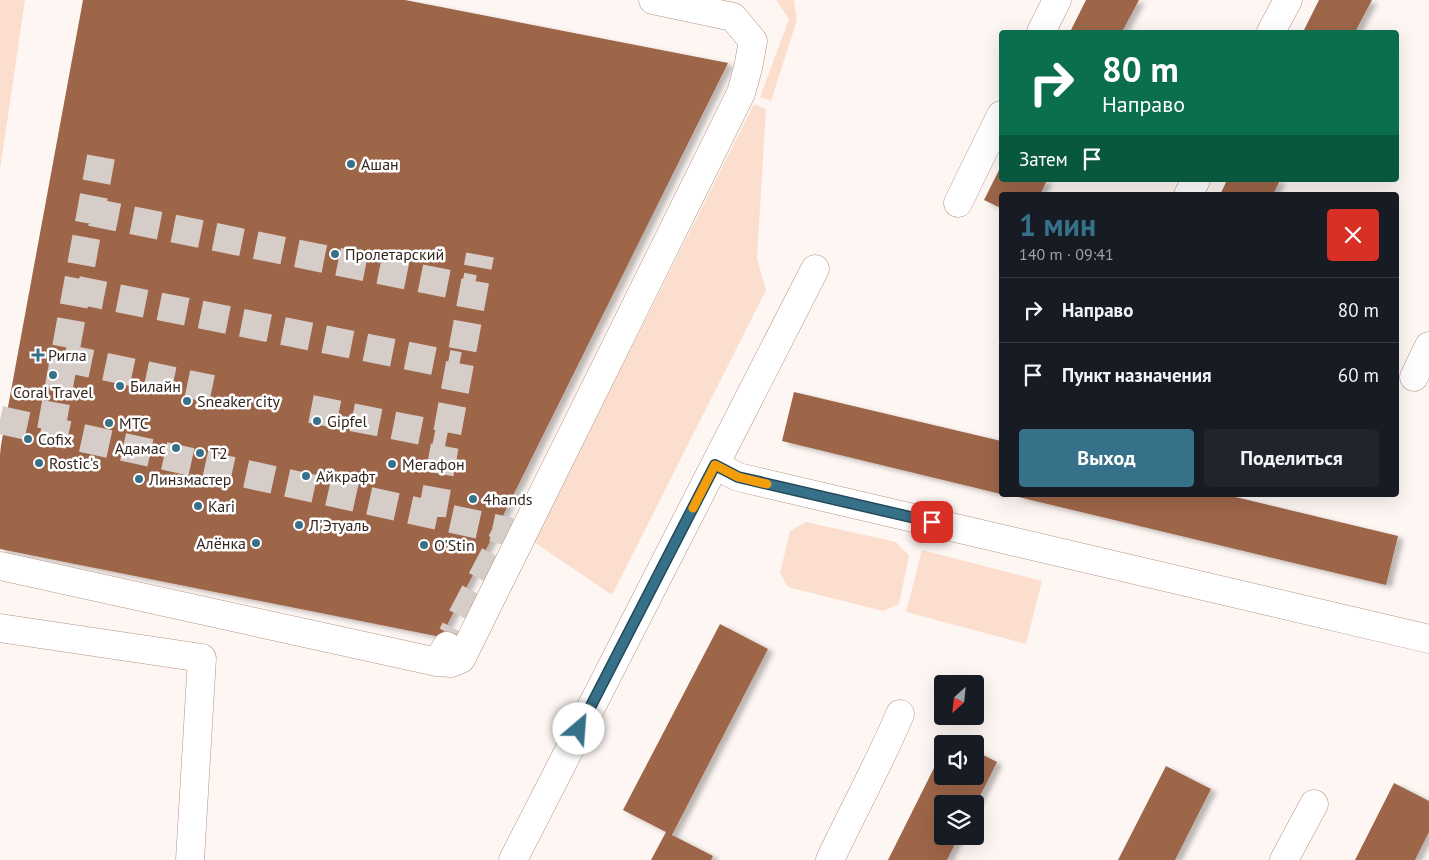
<!DOCTYPE html>
<html lang="ru">
<meta charset="utf-8">
<style>
:root{--surface:#171b24;--page:#20242c;--text:#f1f3f6;--muted:#9ea1a6;--line:#363941;--accent:#377089}
body{margin:0;font-family:"PT Sans",sans-serif;background:var(--page);color:var(--text);height:100vh;display:flex;flex-direction:column;font-size:19px;white-space:nowrap}
*{box-sizing:border-box;margin:0}
p{font-size:16px;color:var(--muted)}
.icon{flex:none;width:28px;height:28px;fill:none;stroke:currentColor;stroke-width:2;stroke-linecap:round;stroke-linejoin:round}
.map{position:relative;flex:1;overflow:hidden}
.side{position:absolute;left:999px;top:192px;width:400px;height:305px;display:flex;flex-direction:column;background:var(--surface);border-radius:5px;box-shadow:0 5px 20px #0002}
.side>*{flex:none}
.guide{position:absolute;left:999px;top:30px;width:400px;height:152px;border-radius:5px;box-shadow:0 5px 20px #0002;background:#0b6e4f;color:#fff;overflow:hidden}
.needle{width:32px;rotate:207deg}
.buttons{position:absolute;left:934px;top:675px;display:grid;gap:10px}
.buttons a{display:grid;place-items:center;width:50px;height:50px;border-radius:5px;background:var(--surface);box-shadow:0 5px 20px #0002;font-size:25px}
.pin{position:absolute;display:grid;place-items:center;width:42px;height:42px;color:#fff;margin:-21px;border-radius:10px;box-shadow:0 2px 8px #0006}
.me{position:absolute;width:55px;margin:-28px;rotate:27deg;stroke-linejoin:round;filter:drop-shadow(0 0 4px #0008)}
.turn{display:flex;align-items:center;gap:18px;height:105px;padding:0 20px;font-size:22px}
.turn .icon{width:65px;height:65px;stroke-width:2.5}
.turn b{display:block;font-size:35px;line-height:42px}
.then{display:flex;align-items:center;height:48px;padding:0 20px;background:#0003;gap:10px;font-size:19px}
.round{display:grid;place-items:center;flex:none;width:52px;height:52px;border-radius:5px;background:var(--page)}
.head{display:flex;align-items:center;justify-content:space-between;height:85px;padding:0 20px}
h1{font-size:30px;font-weight:800;line-height:38px;color:var(--accent)}
.button{display:flex;gap:10px;margin-top:auto;padding:10px 20px}
.button a{flex:1;height:58px;border-radius:5px;background:var(--accent);color:#fff;font-size:20px;font-weight:800;line-height:58px;text-align:center}
.button a+a{background:var(--page);color:var(--text)}
ul{padding:0;list-style:none}
li{display:flex;align-items:center;gap:15px;height:65px;padding:0 20px;border-top:1px solid var(--line)}
li div{flex:1}
li b{display:block;font-size:19px}
li em{font-style:normal}
.map>svg:first-child{display:block}
.green{fill:#fcdece}
.building{fill:#9d6648;filter:url(#shadow)}
.lines{fill:none;stroke-linecap:round;stroke-linejoin:round}
.minor-tunnel{stroke:#d6cdc9;stroke-width:28;stroke-dasharray:28 14;stroke-linecap:butt}
.minor-casing{stroke:#b59382;stroke-width:29}
.minor{stroke:#fff;stroke-width:28}
.route-casing{stroke:#244959;stroke-width:12}
.route{stroke:#377089;stroke-width:9}
.slow{stroke:#f59e0b;stroke-width:9}
.poi-dot{fill:#377089;stroke:#fff;stroke-width:2}
.labels{text-anchor:middle;dominant-baseline:central;stroke-width:5;stroke-linejoin:round;paint-order:stroke}
.poi-label{font-size:16px;fill:#352720;stroke:#fff;text-anchor:start}
</style>
<div class="map">
<svg width="1429" height="860" viewBox="0 0 1429 860">
<defs>
<filter id="shadow"><feDropShadow dx="5.5" dy="3" stdDeviation="2.5" flood-color="#0004"/></filter>
</defs>
<rect width="100%" height="100%" fill="#fef6f3"/>
<!-- green -->
<path class="green" d="M 0,0 L 25,0 L 0,170 Z
M 776,0 L 794,0 L 797,20 L 771,101 L 760,97 L 789,19 Z
M 754,104 L 766,109 L 757,259 L 766,290 L 612,595 L 534,542 Z
M 806,522 L 896,542 L 909,556 L 899,604 L 883,611 L 788,587 L 780,573 L 790,531 Z
M 922,550 L 1042,581 L 1026,644 L 906,612 Z"/>
<!-- building -->
<path class="building" d="M 83,0 L 405,0 L 728,63 L 492,538 L 441,637 L 0,549 L 0,455 L 1,445 Z
M 1086,0 L 1139,0 L 1122,32 L 1070,32 Z
M 1319,0 L 1372,0 L 1355,32 L 1303,32 Z
M 1001,166 L 1001,180 L 1047,180 L 1040,195 L 1001,195 L 1001,208 L 984,200 Z
M 1227,180 L 1280,180 L 1273,195 L 1220,195 Z
M 794,392 L 1001,441 L 1001,494 L 782,441 Z
M 1010,495 L 1227,495 L 1398,536 L 1386,585 Z
M 720,624 L 768,649 L 672,835 L 713,856 L 711,860 L 651,860 L 666,832 L 623,810 Z
M 975,751 L 997,762 L 976,804 L 942,804 L 942,836 L 959,836 L 947,860 L 888,860 L 942,752 L 942,776 L 975,776 Z
M 1166,766 L 1211,789 L 1175,860 L 1118,860 Z
M 1394,783 L 1429,801 L 1429,832 L 1415,860 L 1355,860 Z"/>
<g class="lines">
<!-- minor-tunnel -->
<path class="minor-tunnel" d="M 91,212 L 474,289
M 77,290 L 459,366
M 64,358 L 212,389
M 311,409 L 447,436
M 0,420 L 507,531 L 452,635
M 51,430 L 101,157
M 432,515 L 480,255"/>
<defs>
<path id="minor" d="M 1041,32 L 1057,0
M 1271,32 L 1288,0
M 1188,195 L 1196,180
M 958,203 L 1001,115
M 1414,377 L 1429,346
M 715,465 L 738,477 L 1429,639
M 0,566 L 437,662 L 447,646
M 0,628 L 202,658 L 190,860
M 437,662 L 451,663 L 461,659 L 741,93 L 748,68 L 753,41 L 733,17 L 653,0
M 513,860 L 815,269
M 830,860 C 853,811 879,764 900,714
M 1284,860 L 1314,804"/>
</defs>
<!-- minor casing -->
<use href="#minor" class="minor-casing"/>
<!-- minor -->
<use href="#minor" class="minor"/>
</g>
<g class="lines">
<defs>
<path id="route" d="M 579,729 L 715,465 L 738,477 L 932,522"/>
</defs>
<!-- route casing -->
<use href="#route" class="route-casing"/>
<!-- route -->
<use href="#route" class="route"/>
<!-- slow -->
<path class="slow" d="M 693,508 L 715,465 L 738,477 L 767,484"/>
</g>
<!-- markers -->
<g class="poi-dot">
<circle cx="351" cy="164" r="5"/>
<circle cx="335" cy="254" r="5"/>
<path d="M35.5 347.5h5v5h5v5h-5v5h-5v-5h-5v-5h5z"/>
<circle cx="53" cy="375" r="5"/>
<circle cx="120" cy="386" r="5"/>
<circle cx="187" cy="401" r="5"/>
<circle cx="317" cy="421" r="5"/>
<circle cx="109" cy="423" r="5"/>
<circle cx="28" cy="439" r="5"/>
<circle cx="176" cy="448" r="5"/>
<circle cx="200" cy="453" r="5"/>
<circle cx="39" cy="463" r="5"/>
<circle cx="392" cy="464" r="5"/>
<circle cx="306" cy="476" r="5"/>
<circle cx="139" cy="479" r="5"/>
<circle cx="473" cy="499" r="5"/>
<circle cx="198" cy="506" r="5"/>
<circle cx="299" cy="525" r="5"/>
<circle cx="256" cy="543" r="5"/>
<circle cx="424" cy="545" r="5"/>
</g>
<g class="labels">
<!-- poi labels -->
<g class="poi-label">
<text x="361" y="164">Ашан</text>
<text x="345" y="254">Пролетарский</text>
<text x="48" y="355">Ригла</text>
<text x="130" y="386">Билайн</text>
<text x="53" y="392" text-anchor="middle">Coral Travel</text>
<text x="197" y="401">Sneaker city</text>
<text x="327" y="421">Gipfel</text>
<text x="119" y="423">МТС</text>
<text x="38" y="439">Cofix</text>
<text x="166" y="448" text-anchor="end">Адамас</text>
<text x="210" y="453">T2</text>
<text x="49" y="463">Rostic's</text>
<text x="402" y="464">Мегафон</text>
<text x="316" y="476">Айкрафт</text>
<text x="149" y="479">Линзмастер</text>
<text x="483" y="499">4hands</text>
<text x="208" y="506">Kari</text>
<text x="309" y="525">Л'Этуаль</text>
<text x="246" y="543" text-anchor="end">Алёнка</text>
<text x="434" y="545">O'Stin</text>
</g>
</g>
</svg>
<div class="buttons">
<a><svg class="needle" viewBox="-14 -14 28 28"><path d="M0-13l5 13h-10z" fill="#e53935"/><path d="M0 13l5-13h-10z" fill="#9ea1a6"/></svg></a>
<a><svg class="icon" aria-label="sound" viewBox="0 0 24 24"><path d="M4 9h4l5-4v14l-5-4H4zM17 9q2 3 0 6"/></svg></a>
<a><svg class="icon" aria-label="layers" viewBox="0 0 24 24"><path d="M12 4l9 5-9 5-9-5zM3 14l9 5 9-5"/></svg></a>
</div>
<div class="pin" style="left:932px;top:522px;background:#d93025"><svg class="icon" aria-label="arrive" viewBox="0 0 24 24"><path d="M6 21V4h12l-3 4 3 4H6"/></svg></div>
<svg class="me" style="left:579px;top:729px" viewBox="-20 -20 40 40"><circle r="19" fill="#fff"/><path d="M0-13L10 11 0 6-10 11z" fill="#377089"/></svg>
<div class="guide">
<div class="turn"><svg class="icon" aria-label="right" viewBox="0 0 24 24"><path d="M7 20v-9h11M14 6l5 5-5 5"/></svg><div><b>80 m</b>Направо</div></div>
<div class="then">Затем<svg class="icon" aria-label="arrive" viewBox="0 0 24 24"><path d="M6 21V4h12l-3 4 3 4H6"/></svg></div>
</div>
<section class="side">
<div class="head"><div><h1>1 мин</h1><p>140 m · 09:41</p></div><a class="round" style="background:#d93025;color:#fff"><svg class="icon" aria-label="close" viewBox="0 0 24 24"><path d="M6 6l12 12M18 6L6 18"/></svg></a></div>
<ul>
<li><svg class="icon" aria-label="right" viewBox="0 0 24 24"><path d="M7 20v-9h11M14 6l5 5-5 5"/></svg><div><b>Направо</b></div><em>80 m</em></li>
<li><svg class="icon" aria-label="arrive" viewBox="0 0 24 24"><path d="M6 21V4h12l-3 4 3 4H6"/></svg><div><b>Пункт назначения</b></div><em>60 m</em></li>
</ul>
<div class="button"><a>Выход</a><a>Поделиться</a></div>
</section>
</div>
